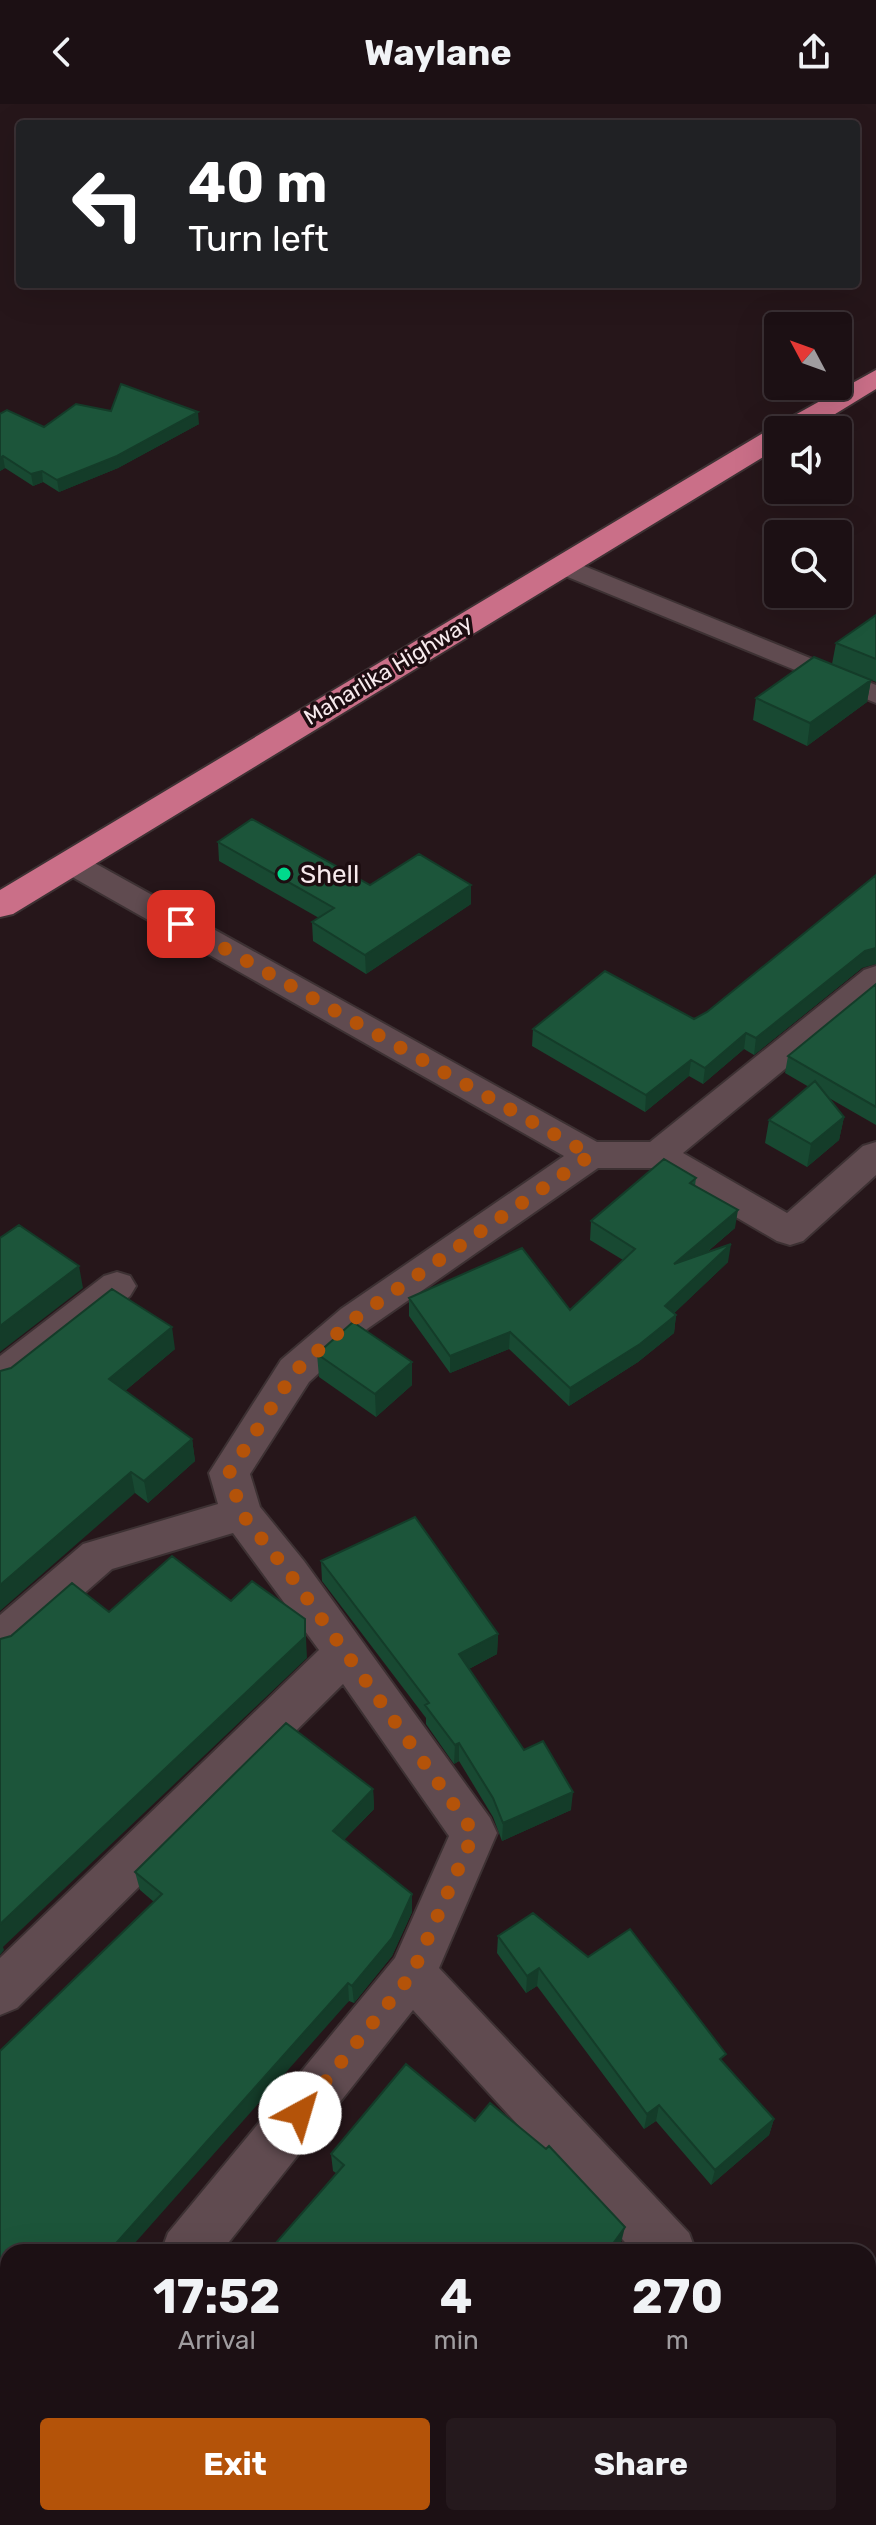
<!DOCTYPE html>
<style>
:root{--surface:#1c1014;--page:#25191d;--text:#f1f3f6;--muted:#a09da0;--line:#3a3034;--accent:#b45309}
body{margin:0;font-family:Rubik,sans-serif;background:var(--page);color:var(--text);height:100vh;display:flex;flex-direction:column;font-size:30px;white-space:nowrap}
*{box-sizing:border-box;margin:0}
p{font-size:26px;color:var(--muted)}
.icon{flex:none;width:44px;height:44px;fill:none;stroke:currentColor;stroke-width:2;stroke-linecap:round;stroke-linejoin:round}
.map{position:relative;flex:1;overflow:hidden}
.side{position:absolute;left:0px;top:2140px;width:876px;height:282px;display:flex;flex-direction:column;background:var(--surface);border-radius:24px 24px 0 0;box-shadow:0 8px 32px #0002,0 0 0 2px var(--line)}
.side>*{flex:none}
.hud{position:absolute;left:16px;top:16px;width:844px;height:168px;border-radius:8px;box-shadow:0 8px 32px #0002,0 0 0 2px var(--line);background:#202124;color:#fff;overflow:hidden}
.needle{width:52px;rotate:311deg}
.tools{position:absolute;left:764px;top:208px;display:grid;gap:16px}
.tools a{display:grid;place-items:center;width:88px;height:88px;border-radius:8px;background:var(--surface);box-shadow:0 8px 32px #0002,0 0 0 2px var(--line);font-size:40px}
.pin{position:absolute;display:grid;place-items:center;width:68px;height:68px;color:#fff;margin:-34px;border-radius:16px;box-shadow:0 4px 12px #0006}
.me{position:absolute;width:88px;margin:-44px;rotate:39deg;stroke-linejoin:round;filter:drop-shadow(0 0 6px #0008)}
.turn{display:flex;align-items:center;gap:28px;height:168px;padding:0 40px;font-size:36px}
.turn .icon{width:104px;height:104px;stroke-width:2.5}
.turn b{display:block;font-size:56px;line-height:68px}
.eta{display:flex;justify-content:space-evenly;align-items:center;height:136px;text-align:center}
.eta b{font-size:48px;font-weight:700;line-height:56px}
.action{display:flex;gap:16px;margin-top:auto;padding:16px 40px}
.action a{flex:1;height:92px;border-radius:8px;background:var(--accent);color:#fff;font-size:32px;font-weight:700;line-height:92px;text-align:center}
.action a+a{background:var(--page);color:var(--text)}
header{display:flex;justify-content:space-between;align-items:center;height:104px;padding:0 40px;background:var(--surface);font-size:36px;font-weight:700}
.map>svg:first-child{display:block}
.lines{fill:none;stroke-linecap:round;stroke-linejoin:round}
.street-casing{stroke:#3d3133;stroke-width:4}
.highway-casing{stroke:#3d3133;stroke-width:4}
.street{fill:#604b50;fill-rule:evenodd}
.highway{fill:#ca6f88;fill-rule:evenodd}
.wall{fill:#184932}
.shaded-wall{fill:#143c29}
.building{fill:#1c553a;stroke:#143c29;stroke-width:2}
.route{stroke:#b45309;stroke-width:14;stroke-dasharray:0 25.2}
.poi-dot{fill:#00d98c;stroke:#1d0d11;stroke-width:3}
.labels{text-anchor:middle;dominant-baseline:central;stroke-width:7;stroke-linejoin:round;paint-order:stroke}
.far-street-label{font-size:22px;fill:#f7eaed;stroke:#1d0d11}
.poi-label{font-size:26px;fill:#f7eaed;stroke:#1d0d11;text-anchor:start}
</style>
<header><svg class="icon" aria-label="back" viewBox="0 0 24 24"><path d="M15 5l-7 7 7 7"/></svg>Waylane<svg class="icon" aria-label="share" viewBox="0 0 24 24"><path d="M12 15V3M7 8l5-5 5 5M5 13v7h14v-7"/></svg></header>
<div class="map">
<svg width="876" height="2421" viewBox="0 0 876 2421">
<rect width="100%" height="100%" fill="#26161a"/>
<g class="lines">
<defs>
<path id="street" d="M 562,453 L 876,581 L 876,599 L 553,467 L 549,461 Z
M 71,750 L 82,752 L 597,1038 L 650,1038 L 864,866 L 876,862 L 876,890 L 683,1049 L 787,1109 L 863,1042 L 876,1038 L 876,1071 L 803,1137 L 790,1141 L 777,1137 L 652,1064 L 598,1064 L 367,1225 L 309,1278 L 250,1370 L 260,1403 L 304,1457 L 490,1714 L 497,1729 L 439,1864 L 689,2129 L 696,2148 L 634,2148 L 413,1906 L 221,2148 L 161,2148 L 168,2129 L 395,1854 L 449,1732 L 343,1580 L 17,1904 L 0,1911 L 0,1854 L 319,1546 L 233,1429 L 112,1465 L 15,1550 L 0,1555 L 0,1511 L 83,1440 L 218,1400 L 209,1369 L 281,1256 L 341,1205 L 564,1052 L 60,766 L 56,759 L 60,752 Z
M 117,1168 L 130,1172 L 136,1182 L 130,1192 L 14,1284 L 0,1288 L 0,1252 L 104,1172 Z
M 868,2323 L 876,2326 L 876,2387 L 868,2384 Z
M 8,2343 L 8,2406 L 0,2409 L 0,2346 Z
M 422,2414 L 482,2414 L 479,2421 L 419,2421 Z"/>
<path id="highway" d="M 876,266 L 876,285 L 809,326 L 778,326 L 778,344 L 13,810 L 0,813 L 0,786 L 768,326 Z"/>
</defs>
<!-- street casing -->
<use href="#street" class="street-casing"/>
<!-- highway casing -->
<use href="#highway" class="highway-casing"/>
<!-- street -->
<use href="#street" class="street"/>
<!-- highway -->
<use href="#highway" class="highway"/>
</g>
<!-- wall -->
<path class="wall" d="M 111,307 L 199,320 L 118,364 L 59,388 L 43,378 L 33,382 L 5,364 L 0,367 L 0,310 L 44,323 Z
M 876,511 L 876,578 L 832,560 L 836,539 Z
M 871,576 L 867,598 L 807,642 L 753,616 L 756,594 Z
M 218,738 L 370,781 L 471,781 L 471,800 L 366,870 L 313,837 L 312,818 L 319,814 L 219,757 Z
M 862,864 L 754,951 L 744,945 L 703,980 L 689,972 L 645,1008 L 532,942 L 533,925 L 694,915 Z
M 876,880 L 876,1021 L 829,994 L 844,1013 L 839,1036 L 807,1063 L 765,1039 L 769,1016 L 809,983 L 785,969 L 788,952 Z
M 696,1074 L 695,1082 L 735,1124 L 706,1149 L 728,1158 L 674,1209 L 676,1211 L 674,1229 L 638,1258 L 569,1302 L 509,1245 L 450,1269 L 409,1212 L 409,1194 L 570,1206 L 623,1156 L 590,1136 L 591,1117 Z
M 175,1245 L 125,1287 L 192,1335 L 195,1357 L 148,1399 L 135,1389 L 0,1267 Z
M 317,1250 L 412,1281 L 376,1313 L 319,1273 Z
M 321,1457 L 498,1530 L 497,1550 L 469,1565 L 524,1646 L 571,1706 L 502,1737 L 493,1713 L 459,1657 L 454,1660 L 426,1620 L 426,1614 L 322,1477 Z
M 373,1685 L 374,1705 L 344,1736 L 412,1790 L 412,1808 L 392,1852 L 354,1899 L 349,1897 L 8,2148 L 8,2308 L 0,2318 L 0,1947 L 154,1798 L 140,1786 L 135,1768 Z
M 498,1832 L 723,1958 L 774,2015 L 769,2031 L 711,2081 L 656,2017 L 644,2025 L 537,1882 L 526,1889 L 497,1849 Z
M 331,2050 L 621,2139 L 336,2069 L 333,2067 Z
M 463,2414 L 868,2414 L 876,2421 L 463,2421 Z"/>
<!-- shaded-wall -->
<path class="shaded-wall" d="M 198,308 L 199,320 L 118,364 L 59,388 L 57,376 Z
M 3,352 L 5,364 L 0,367 L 0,354 Z
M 42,367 L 43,378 L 33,382 L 31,370 Z
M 871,576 L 867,598 L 807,642 L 810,619 Z
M 471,781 L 471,800 L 366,870 L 365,851 Z
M 876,844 L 876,860 L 862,864 L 754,951 L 756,934 L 865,847 Z
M 746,929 L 744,945 L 703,980 L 705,964 Z
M 691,956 L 689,972 L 645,1008 L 646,991 Z
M 844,1013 L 839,1036 L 807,1063 L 811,1040 Z
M 738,1106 L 735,1124 L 671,1178 L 674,1160 Z
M 731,1140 L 728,1158 L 663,1220 L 665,1202 Z
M 79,1162 L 83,1184 L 0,1248 L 0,1222 Z
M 676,1211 L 674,1229 L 638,1258 L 569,1302 L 570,1284 Z
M 172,1223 L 175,1245 L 113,1297 L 109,1275 Z
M 510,1228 L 509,1245 L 450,1269 L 450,1252 Z
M 412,1258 L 412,1281 L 376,1313 L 375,1290 Z
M 192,1335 L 195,1357 L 148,1399 L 144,1377 Z
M 131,1368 L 135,1389 L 0,1507 L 0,1481 Z
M 305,1515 L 307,1554 L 3,1843 L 4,1846 L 0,1851 L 0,1820 Z
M 498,1530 L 497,1550 L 459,1570 L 459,1550 Z
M 459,1639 L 459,1657 L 454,1660 L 455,1641 Z
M 373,1685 L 374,1705 L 334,1746 L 333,1727 Z
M 573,1688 L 571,1706 L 502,1737 L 503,1719 Z
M 412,1790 L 412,1808 L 392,1852 L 354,1899 L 352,1882 Z
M 539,1864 L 537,1882 L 526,1889 L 527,1872 Z
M 348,1879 L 349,1897 L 127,2148 L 112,2148 L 111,2145 Z
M 659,2001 L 656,2017 L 644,2025 L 647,2010 Z
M 774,2015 L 769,2031 L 711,2081 L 715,2066 Z
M 625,2123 L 621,2139 L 615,2148 L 607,2148 Z
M 8,2287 L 8,2308 L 0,2318 L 0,2296 Z
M 441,2414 L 442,2414 L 442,2421 L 435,2421 Z"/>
<!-- building -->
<path class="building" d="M 121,280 L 198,308 L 117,352 L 57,376 L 42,367 L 31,370 L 3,352 L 0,354 L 0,310 L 7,306 L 44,323 L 76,300 L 111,307 Z
M 876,511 L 876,555 L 836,539 Z
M 814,553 L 871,576 L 810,619 L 756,594 Z
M 252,715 L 370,781 L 419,750 L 471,781 L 365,851 L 312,818 L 334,804 L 218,738 Z
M 876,771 L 876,844 L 865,847 L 756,934 L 746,929 L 705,964 L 691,956 L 646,991 L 533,925 L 605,867 L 694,915 L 707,908 Z
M 876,880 L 876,1003 L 788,952 Z
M 815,977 L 844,1013 L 811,1040 L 769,1016 Z
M 664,1055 L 696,1074 L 690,1079 L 738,1106 L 674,1160 L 731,1140 L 665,1202 L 676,1211 L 640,1240 L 570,1284 L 510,1228 L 450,1252 L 409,1194 L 522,1144 L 570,1206 L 635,1145 L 591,1117 Z
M 19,1121 L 79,1162 L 0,1222 L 0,1134 Z
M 112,1185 L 172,1223 L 109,1275 L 192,1335 L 144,1377 L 131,1368 L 0,1481 L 0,1267 L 11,1264 Z
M 353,1218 L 412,1258 L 375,1290 L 317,1250 Z
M 415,1413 L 498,1530 L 459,1550 L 524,1646 L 543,1637 L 573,1688 L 503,1719 L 493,1694 L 459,1639 L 455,1641 L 425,1601 L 429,1599 L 321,1457 Z
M 172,1452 L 231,1497 L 252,1477 L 305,1515 L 305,1533 L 0,1820 L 0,1535 L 11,1532 L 72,1479 L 109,1508 Z
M 286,1619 L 373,1685 L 333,1727 L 412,1790 L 392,1834 L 352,1882 L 348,1879 L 111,2145 L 114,2148 L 8,2148 L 8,2287 L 0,2296 L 0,1947 L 162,1790 L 135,1768 Z
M 533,1809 L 588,1853 L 630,1825 L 726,1950 L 720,1955 L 774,2015 L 715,2066 L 659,2001 L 647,2010 L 539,1864 L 527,1872 L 498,1832 Z
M 406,1960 L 475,2017 L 490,1999 L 546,2045 L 549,2042 L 625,2123 L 607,2148 L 268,2148 L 344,2061 L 331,2050 Z
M 868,2366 L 876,2373 L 876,2421 L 473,2421 L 465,2414 L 868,2414 Z
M 32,2414 L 441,2414 L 435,2421 L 28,2421 L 27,2420 Z"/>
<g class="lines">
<!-- route -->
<path class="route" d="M 181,820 L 591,1051 L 354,1215 L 295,1267 L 229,1369 L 242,1410 L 289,1469 L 474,1729 L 412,1870 L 300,2009"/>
</g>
<!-- markers -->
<circle class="poi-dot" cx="284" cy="770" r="8"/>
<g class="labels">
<!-- far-street labels -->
<g class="far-street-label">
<text transform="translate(388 566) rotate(-31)">Maharlika Highway</text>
</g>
<!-- poi labels -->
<g class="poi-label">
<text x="300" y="770">Shell</text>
</g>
</g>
</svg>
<div class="tools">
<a><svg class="needle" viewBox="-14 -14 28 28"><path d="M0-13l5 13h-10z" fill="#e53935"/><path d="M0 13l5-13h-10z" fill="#a09da0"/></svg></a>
<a><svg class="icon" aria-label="sound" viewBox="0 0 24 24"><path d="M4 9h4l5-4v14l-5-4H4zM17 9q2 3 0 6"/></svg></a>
<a><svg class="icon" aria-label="search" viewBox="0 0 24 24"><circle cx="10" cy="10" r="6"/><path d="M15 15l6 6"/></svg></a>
</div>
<div class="pin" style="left:181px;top:820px;background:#d93025"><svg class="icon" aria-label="arrive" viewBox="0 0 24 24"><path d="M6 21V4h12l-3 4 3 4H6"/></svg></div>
<svg class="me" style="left:300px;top:2009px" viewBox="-20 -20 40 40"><circle r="19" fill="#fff"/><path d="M0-13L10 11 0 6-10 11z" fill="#b45309"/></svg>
<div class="hud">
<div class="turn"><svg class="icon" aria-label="left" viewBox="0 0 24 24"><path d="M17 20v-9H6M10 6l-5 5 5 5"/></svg><div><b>40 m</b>Turn left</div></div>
</div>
<section class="side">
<div class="eta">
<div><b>17:52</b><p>Arrival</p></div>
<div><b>4</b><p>min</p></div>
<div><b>270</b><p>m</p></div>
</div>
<div class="action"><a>Exit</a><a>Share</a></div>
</section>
</div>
